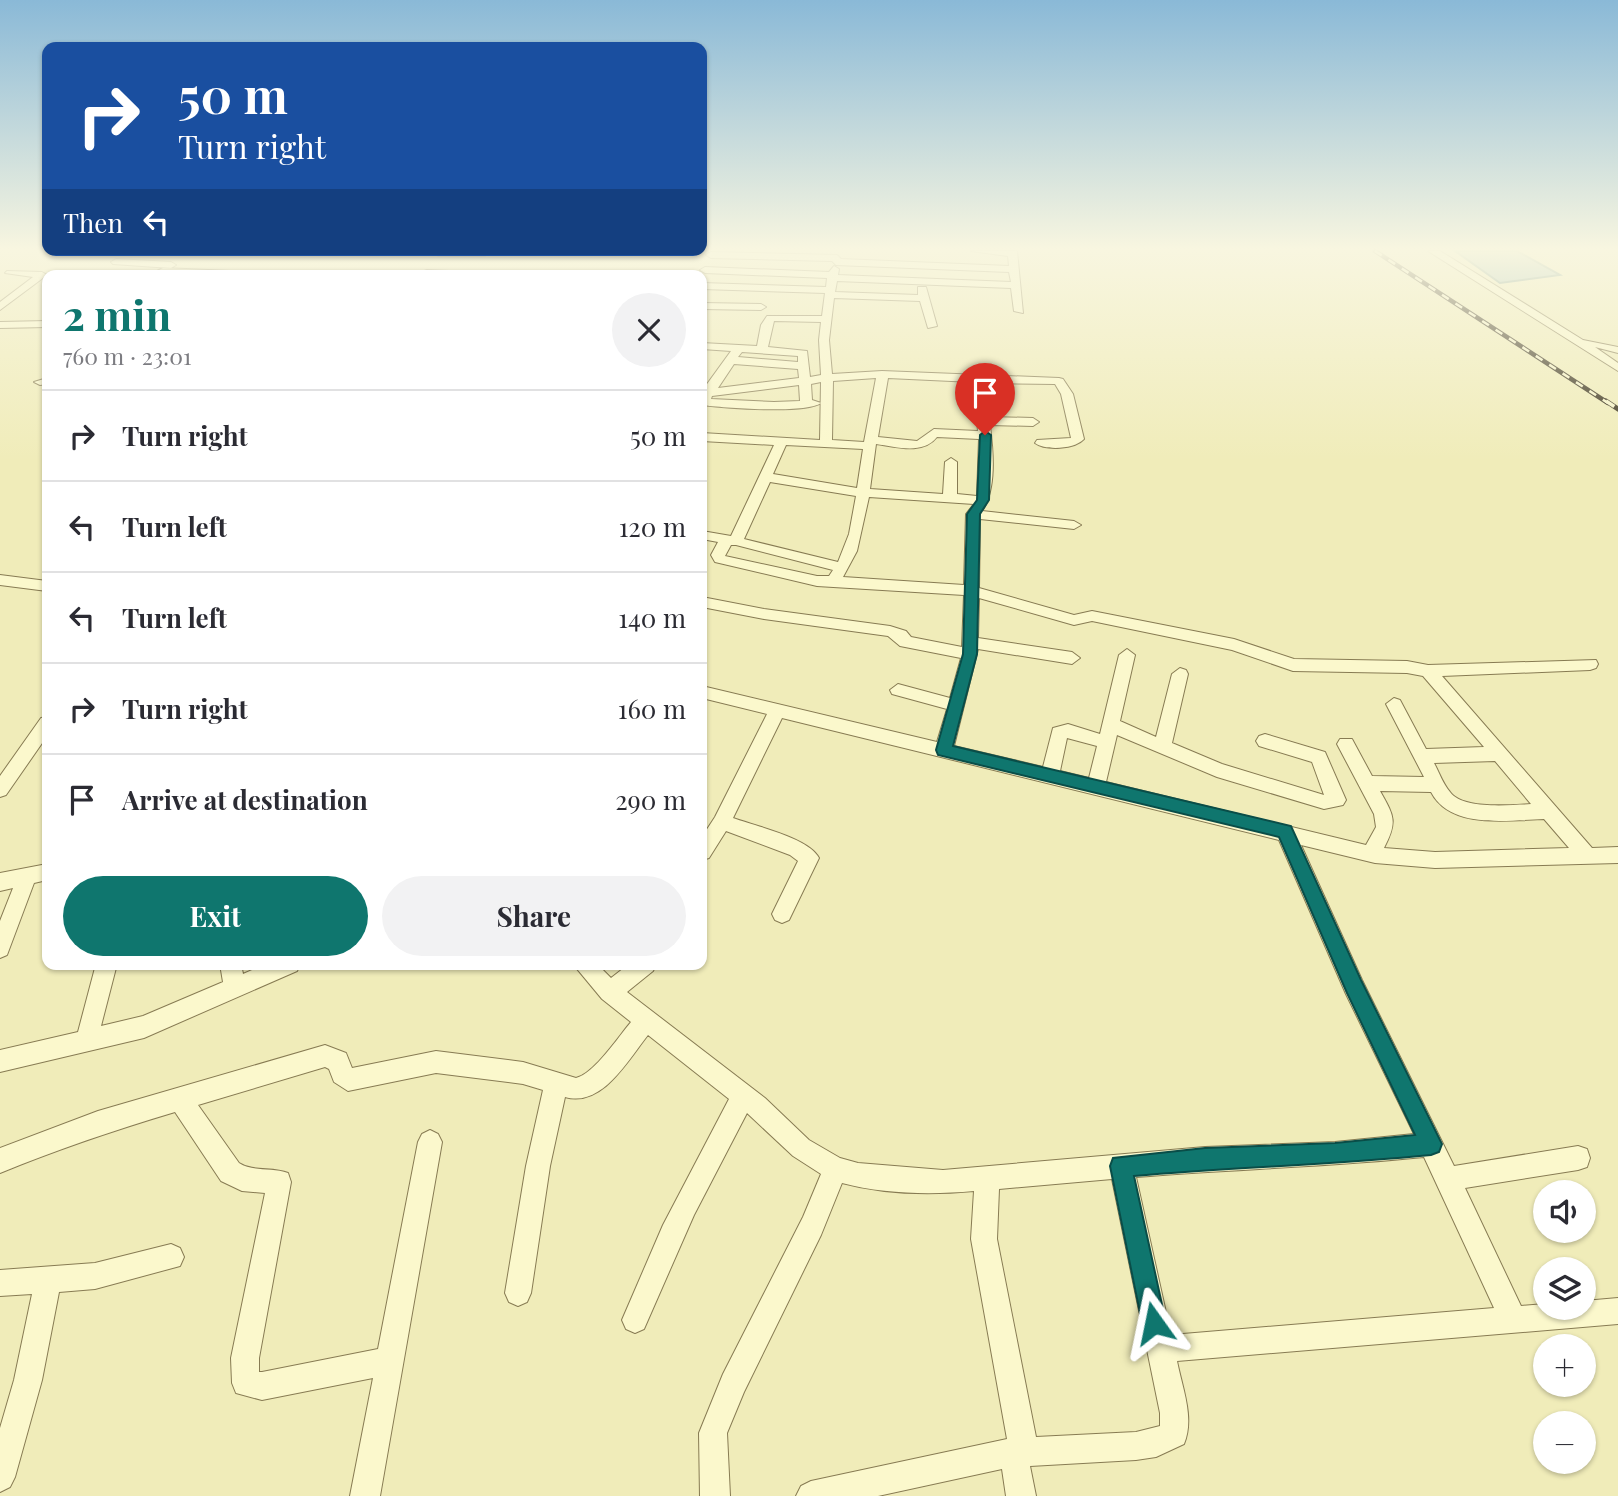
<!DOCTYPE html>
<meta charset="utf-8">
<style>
:root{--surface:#fff;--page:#f2f2f3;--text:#2b2b33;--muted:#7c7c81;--line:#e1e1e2;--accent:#0f766e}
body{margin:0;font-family:"Playfair Display",serif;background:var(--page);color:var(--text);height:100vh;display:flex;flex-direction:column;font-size:26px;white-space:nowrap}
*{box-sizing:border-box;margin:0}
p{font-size:23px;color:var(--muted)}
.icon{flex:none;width:38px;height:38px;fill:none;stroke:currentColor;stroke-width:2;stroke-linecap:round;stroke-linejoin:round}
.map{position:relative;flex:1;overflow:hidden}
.panel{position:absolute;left:42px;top:270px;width:665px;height:700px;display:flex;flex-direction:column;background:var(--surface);border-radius:14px;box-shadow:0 2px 5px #0004}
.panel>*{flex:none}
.banner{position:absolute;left:42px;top:42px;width:665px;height:214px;border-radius:14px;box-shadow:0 2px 5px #0004;background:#1a4fa0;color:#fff;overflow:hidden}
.controls{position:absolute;left:1533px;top:1180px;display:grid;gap:14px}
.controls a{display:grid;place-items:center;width:63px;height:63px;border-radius:50%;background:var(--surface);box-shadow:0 2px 5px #0004;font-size:35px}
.pin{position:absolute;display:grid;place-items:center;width:60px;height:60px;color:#fff;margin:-72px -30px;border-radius:50% 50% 50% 0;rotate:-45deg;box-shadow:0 0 7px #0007}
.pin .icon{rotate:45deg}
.me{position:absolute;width:77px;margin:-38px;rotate:348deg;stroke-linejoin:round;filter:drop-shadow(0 0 5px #0008)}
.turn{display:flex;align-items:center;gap:24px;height:147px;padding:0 21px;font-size:32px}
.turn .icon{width:91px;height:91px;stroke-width:2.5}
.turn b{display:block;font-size:49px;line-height:60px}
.then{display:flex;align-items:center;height:66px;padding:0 21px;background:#0003;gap:14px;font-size:26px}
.round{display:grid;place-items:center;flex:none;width:74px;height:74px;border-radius:37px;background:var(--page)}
.summary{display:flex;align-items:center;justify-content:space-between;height:119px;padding:0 21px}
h1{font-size:42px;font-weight:700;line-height:52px;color:var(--accent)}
.action{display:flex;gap:14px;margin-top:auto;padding:14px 21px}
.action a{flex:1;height:80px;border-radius:42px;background:var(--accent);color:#fff;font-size:28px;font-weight:700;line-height:80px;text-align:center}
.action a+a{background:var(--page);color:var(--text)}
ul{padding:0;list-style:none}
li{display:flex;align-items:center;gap:21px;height:91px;padding:0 21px;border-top:2px solid var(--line)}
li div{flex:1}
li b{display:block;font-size:26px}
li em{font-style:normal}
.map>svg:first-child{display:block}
.water{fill:#9ec0be;stroke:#668d8c;stroke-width:2}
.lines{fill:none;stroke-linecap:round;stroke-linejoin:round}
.minor-casing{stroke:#877b53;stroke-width:2}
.minor{fill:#fbf8cc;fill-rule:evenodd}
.rail-far1-casing{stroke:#352d19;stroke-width:4.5}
.rail-casing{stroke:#352d19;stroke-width:5}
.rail-far1{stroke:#f7f4c9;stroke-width:2.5;stroke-dasharray:8;stroke-linecap:butt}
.rail{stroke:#f7f4c9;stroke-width:3.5;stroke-dasharray:10;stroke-linecap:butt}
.route{fill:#0f766e;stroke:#0a4d48;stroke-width:2}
</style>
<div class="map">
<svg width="1618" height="1496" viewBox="0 0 1618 1496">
<rect width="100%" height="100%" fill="#f0ecb9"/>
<!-- water -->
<path class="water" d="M 1455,251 L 1517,251 L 1560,275 L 1500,283 Z"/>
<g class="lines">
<defs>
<path id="minor" d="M 434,251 L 489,251 L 490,253 L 485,256 L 438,256 Z
M 971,251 L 1017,251 L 1023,313 L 1014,311 L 1011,288 L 837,281 L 835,292 L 918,295 L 918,287 L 926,287 L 937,326 L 928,328 L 920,301 L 834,298 L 829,340 L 832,374 L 882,371 L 1059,378 L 1063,379 L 1073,394 L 1084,439 C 1075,449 1046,451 1035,443 L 1037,440 L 1071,438 L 1061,394 L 1055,384 L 984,383 L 989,417 L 1033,418 L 1039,422 L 1033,426 L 990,425 C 993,450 997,489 982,511 L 1074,521 L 1081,525 L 1074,529 L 980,519 L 979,588 L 1074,615 L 1092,611 L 1234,639 L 1294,659 L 1407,661 L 1428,665 L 1596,660 L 1598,664 L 1596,668 L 1590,670 L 1442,676 L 1592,848 L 1618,847 L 1618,863 L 1435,868 L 1375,863 L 1301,845 L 1362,980 L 1454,1166 L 1578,1146 L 1587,1149 L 1590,1158 L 1587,1167 L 1578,1170 L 1465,1188 L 1521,1306 L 1545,1304 L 1545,1307 L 1584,1307 L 1584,1301 L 1618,1298 L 1618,1324 L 1177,1361 C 1182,1387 1195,1418 1184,1444 L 1156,1457 L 1136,1460 L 1030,1466 L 1036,1496 L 1006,1496 L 1002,1469 L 878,1496 L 796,1496 L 801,1486 L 811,1481 L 1007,1439 L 971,1239 L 974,1191 C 931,1195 883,1194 842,1183 L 821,1235 L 744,1392 L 727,1433 L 730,1496 L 700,1496 L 699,1433 L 723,1374 L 803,1217 L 821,1174 L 793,1156 L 747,1113 L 694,1215 L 644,1329 L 635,1333 L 626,1329 L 622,1320 L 663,1225 L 729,1099 L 648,1035 C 628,1060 602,1108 565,1097 L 550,1166 L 531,1293 L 527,1302 L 518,1306 L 509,1302 L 505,1293 L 526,1166 L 543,1090 L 523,1084 L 436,1073 L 348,1091 L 334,1082 L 329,1069 L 325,1067 L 198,1105 L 239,1163 C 253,1172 272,1167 288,1173 L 291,1182 L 259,1358 L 259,1372 L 262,1372 L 378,1349 L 418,1142 L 422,1134 L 430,1130 L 438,1134 L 442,1142 L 380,1496 L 350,1496 L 373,1378 L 262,1400 L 236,1393 L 232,1383 L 231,1358 L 265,1193 L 242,1191 L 221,1181 L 175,1112 C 115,1130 58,1149 0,1173 L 0,1148 L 98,1111 L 325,1045 L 346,1053 L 352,1068 L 436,1051 L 523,1062 L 576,1078 C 594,1074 619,1036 631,1022 L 602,999 L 573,964 L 597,964 L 611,978 L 629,964 L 656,964 L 653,971 L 627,992 L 765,1098 L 809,1140 L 840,1158 L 858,1163 L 943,1170 L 1205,1147 L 1335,1142 L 1414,1134 L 1346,994 L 1279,840 L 782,718 L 733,818 C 755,826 809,838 819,858 L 789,920 L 782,923 L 775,920 L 772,914 L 798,861 L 790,855 L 726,831 L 709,858 L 702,860 L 702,837 L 715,817 L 767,714 L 702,698 L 702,686 L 937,742 L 947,709 L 892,694 L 890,690 L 898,684 L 950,698 L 961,658 L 900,646 L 888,636 L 764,619 L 702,607 L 702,597 L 764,609 L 890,626 L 906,631 L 911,637 L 962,647 L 964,595 L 817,586 L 715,562 L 711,555 L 718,542 L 702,539 L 702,531 L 731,536 L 774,445 L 702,441 L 702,433 L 820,440 L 821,382 L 811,384 L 812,400 L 821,403 C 806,414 724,408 702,405 L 702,391 L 731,351 L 702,349 L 702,343 L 757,346 L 761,325 L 767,316 L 822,316 L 825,293 L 702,289 L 702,283 L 826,287 L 827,278 L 705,273 L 700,270 L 705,267 L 829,272 L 834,266 L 839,269 L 838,275 L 1011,282 L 1009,272 L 836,265 L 832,261 L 711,258 L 706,255 L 711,252 L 837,255 L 841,259 L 1009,266 L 1008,256 ZM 774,321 L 821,322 L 819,340 L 821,375 L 810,377 L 807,351 L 768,347 ZM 742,352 L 798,356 L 798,362 L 738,357 ZM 734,364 L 798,369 L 799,378 L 718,388 ZM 876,378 L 864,442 L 832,440 L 833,381 ZM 888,378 L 973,382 L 978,431 L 934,429 L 917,441 L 878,437 ZM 799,385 L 800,401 L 774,402 L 711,399 L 712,396 ZM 937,437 L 979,439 L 977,496 L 957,494 L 957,462 L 951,458 L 945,462 L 943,494 L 870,489 L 876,444 C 897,447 923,455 937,437 ZM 786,445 L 863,449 L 857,488 L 773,474 ZM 770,482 L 856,496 L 849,534 L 838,562 L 744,539 ZM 869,497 L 974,504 L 966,514 L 964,585 L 843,577 L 857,551 ZM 731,545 L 736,545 L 833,570 L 829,576 L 817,576 L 725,556 ZM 979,598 L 1074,625 L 1092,621 L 1232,650 L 1293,671 L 1407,673 L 1423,676 L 1484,747 L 1426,749 L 1400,700 L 1394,698 L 1386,704 L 1424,777 L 1372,776 L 1352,739 L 1340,739 L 1337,744 L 1374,814 L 1376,827 L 1366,845 L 1106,782 L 1117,735 L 1217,777 L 1324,809 L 1343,805 L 1346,800 L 1325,752 L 1265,734 L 1259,736 L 1256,741 L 1259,746 L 1312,762 L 1324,795 L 1222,764 L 1172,743 L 1188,674 L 1186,670 L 1180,668 L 1172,674 L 1156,737 L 1120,721 L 1135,655 L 1127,649 L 1119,655 L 1100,734 L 1068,724 L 1053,728 L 1043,767 L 954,746 L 978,649 L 1072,664 L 1080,658 L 1072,652 L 978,638 ZM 1067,738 L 1097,746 L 1089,778 L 1060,771 ZM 1495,761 L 1531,804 C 1511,805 1463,810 1450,792 C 1443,784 1439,772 1434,763 ZM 1380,791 L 1431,792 C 1451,830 1508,820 1544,819 L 1569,848 L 1435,852 L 1384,848 C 1398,821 1394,816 1380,791 ZM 1424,1157 L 1494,1308 L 1171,1335 L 1136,1177 C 1232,1169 1328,1167 1424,1157 ZM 1112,1179 L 1160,1413 L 1160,1426 L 1136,1432 L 1036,1437 L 997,1239 L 999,1189 Z
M 1428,251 L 1440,251 L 1583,340 L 1618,347 L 1618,353 L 1595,347 L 1618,363 L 1618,371 Z
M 116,259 L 171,262 L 176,265 L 171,268 L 113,264 L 111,262 Z
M 163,268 L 254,272 L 259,275 L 149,275 Z
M 427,270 L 471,272 L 476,275 L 423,275 L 424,271 Z
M 7,271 L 42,272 L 47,275 L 0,310 L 0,302 L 33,277 L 5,273 Z
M 103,271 L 134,271 L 139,274 L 99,275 Z
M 702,303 L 761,304 L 766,307 L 761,310 L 702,309 Z
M 47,321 L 47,327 L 0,328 L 0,322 Z
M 47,378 L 47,384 L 40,385 L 34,382 Z
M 0,575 L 47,581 L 47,591 L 0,585 Z
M 47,717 L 47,736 L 6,795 L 0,797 L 0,776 L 41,718 Z
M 47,864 L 47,880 L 34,883 L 7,955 L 0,958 L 0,921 L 13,888 L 0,891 L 0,873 Z
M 96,964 L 117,964 L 101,1026 L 143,1016 L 223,982 L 220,964 L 241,964 L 243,974 L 266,964 L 300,964 L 297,971 L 144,1038 L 0,1072 L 0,1050 L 78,1032 Z
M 171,1244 L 180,1248 L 184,1257 L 180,1266 L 95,1289 L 59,1292 L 42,1380 L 15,1477 L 10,1487 L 0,1492 L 0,1428 L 14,1380 L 32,1294 L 0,1296 L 0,1270 L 95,1263 Z"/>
</defs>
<!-- minor casing -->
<use href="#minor" class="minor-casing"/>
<!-- minor -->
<use href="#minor" class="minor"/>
<defs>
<path id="rail-far1" d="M 1375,251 L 1608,403"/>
<path id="rail" d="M 1606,401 L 1618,409"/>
</defs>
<!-- rail-far1 casing -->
<use href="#rail-far1" class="rail-far1-casing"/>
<!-- rail casing -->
<use href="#rail" class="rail-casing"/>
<!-- rail-far1 -->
<use href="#rail-far1" class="rail-far1"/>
<!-- rail -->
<use href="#rail" class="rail"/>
</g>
<!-- sky -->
<linearGradient id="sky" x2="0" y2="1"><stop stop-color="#8ab9d7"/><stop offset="0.54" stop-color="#f8f6e0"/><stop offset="1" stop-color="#f8f6e0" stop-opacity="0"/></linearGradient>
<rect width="1618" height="461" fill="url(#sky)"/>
<!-- route -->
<path class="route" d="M 985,431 L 991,435 L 989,500 L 980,514 L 977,654 L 953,746 L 1291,826 L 1361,980 L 1442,1144 L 1439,1152 L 1431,1155 C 1332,1165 1233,1167 1134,1176 L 1166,1323 L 1163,1332 L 1154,1335 L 1146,1332 L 1142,1323 L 1110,1166 L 1113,1158 L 1205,1148 L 1335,1143 L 1415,1135 L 1347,993 L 1279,837 L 938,755 L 936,750 L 963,654 L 967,514 L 977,500 L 980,435 Z"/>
</svg>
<div class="controls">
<a><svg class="icon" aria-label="sound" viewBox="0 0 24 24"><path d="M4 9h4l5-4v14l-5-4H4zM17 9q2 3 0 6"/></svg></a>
<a><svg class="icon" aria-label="layers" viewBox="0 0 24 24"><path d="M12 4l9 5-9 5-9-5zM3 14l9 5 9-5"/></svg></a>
<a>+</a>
<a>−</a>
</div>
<div class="pin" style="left:985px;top:435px;background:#d93025"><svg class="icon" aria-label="arrive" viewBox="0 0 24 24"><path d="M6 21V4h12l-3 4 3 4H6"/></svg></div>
<svg class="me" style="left:1154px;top:1323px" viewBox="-20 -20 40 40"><path d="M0-17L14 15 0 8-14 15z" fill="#0f766e" stroke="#fff" stroke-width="4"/></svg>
<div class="banner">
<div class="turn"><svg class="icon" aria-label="right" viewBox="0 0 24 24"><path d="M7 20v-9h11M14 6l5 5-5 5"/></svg><div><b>50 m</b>Turn right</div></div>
<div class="then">Then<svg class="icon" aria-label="left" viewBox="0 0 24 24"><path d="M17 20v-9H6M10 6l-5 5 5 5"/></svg></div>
</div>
<section class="panel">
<div class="summary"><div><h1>2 min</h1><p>760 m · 23:01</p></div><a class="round"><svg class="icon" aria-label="close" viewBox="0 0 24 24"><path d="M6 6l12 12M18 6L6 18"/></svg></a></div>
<ul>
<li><svg class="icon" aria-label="right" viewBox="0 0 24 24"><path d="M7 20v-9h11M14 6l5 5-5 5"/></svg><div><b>Turn right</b></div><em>50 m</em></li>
<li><svg class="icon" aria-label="left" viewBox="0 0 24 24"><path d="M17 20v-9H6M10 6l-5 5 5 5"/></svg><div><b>Turn left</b></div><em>120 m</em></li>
<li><svg class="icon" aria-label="left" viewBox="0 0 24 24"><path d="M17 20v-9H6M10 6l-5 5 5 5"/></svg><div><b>Turn left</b></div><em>140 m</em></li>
<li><svg class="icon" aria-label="right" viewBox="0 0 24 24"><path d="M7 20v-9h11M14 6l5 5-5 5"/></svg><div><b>Turn right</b></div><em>160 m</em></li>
<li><svg class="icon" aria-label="arrive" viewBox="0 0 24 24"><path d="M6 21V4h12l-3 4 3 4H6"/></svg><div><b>Arrive at destination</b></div><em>290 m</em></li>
</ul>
<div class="action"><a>Exit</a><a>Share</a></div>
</section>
</div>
